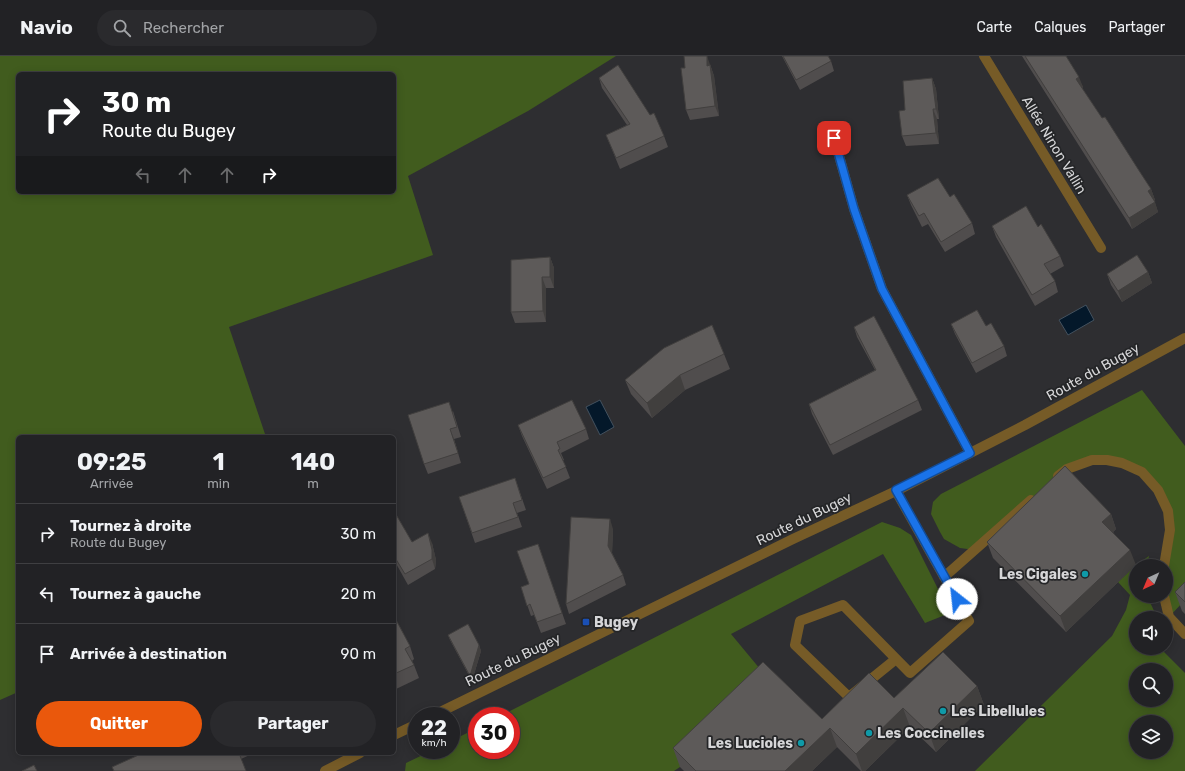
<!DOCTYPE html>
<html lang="fr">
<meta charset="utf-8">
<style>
:root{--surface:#222225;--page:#2a2a2d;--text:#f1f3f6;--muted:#a2a4a7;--line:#3f3f42;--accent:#ea580c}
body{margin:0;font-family:Rubik,sans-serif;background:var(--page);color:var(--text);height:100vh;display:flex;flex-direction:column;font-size:15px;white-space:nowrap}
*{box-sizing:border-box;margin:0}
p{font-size:13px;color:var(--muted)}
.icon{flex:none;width:22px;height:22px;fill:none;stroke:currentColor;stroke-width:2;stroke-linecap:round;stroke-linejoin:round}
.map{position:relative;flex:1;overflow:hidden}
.side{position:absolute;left:16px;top:379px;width:380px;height:320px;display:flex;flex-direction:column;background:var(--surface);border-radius:6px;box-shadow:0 2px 10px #0003,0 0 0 1px var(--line)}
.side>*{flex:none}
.guide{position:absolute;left:16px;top:16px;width:380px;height:122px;border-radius:6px;box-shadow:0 2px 10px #0003,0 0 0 1px var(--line);background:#202124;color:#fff;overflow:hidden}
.needle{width:26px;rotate:224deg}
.fabs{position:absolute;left:1129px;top:503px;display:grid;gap:8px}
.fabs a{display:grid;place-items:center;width:44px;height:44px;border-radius:50%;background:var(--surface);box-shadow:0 2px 10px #0003,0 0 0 1px var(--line);font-size:20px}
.speed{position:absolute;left:408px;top:651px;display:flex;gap:8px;font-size:20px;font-weight:700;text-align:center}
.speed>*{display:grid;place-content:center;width:52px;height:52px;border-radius:50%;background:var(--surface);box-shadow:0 2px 10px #0003,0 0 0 1px var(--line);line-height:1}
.speed small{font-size:10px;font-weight:400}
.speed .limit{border:6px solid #d22;background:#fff;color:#111}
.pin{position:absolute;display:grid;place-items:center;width:34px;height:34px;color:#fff;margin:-17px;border-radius:8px;box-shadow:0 2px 6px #0006}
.me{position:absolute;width:44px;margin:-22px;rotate:331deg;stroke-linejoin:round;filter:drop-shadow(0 0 3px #0008)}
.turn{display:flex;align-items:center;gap:14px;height:84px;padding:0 20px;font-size:18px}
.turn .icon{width:52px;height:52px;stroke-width:2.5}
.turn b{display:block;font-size:28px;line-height:34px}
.lanes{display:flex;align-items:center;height:38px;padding:0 20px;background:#0003;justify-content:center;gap:20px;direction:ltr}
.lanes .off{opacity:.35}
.eta{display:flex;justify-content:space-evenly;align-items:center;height:68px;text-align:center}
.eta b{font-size:24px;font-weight:700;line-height:28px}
.button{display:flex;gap:8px;margin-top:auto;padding:8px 20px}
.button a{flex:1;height:46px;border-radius:24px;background:var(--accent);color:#fff;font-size:16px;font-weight:700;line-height:46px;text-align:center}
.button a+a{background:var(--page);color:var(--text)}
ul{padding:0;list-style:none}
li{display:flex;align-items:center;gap:12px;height:60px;padding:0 20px;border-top:1px solid var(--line)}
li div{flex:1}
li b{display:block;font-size:15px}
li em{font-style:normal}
header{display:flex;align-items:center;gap:24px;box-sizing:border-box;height:56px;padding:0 20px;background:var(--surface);border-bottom:1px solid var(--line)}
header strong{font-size:19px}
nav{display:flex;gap:22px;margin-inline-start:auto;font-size:14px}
.search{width:280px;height:36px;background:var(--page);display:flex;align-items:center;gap:10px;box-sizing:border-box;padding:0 14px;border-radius:22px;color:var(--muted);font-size:15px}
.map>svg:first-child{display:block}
.green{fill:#415c1e;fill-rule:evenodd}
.water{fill:#04182a;stroke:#43515e}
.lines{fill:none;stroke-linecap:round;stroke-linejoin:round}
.street{stroke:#765b27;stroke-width:10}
.wall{fill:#504d4d}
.shaded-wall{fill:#413f3e}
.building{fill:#5d5a59;stroke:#413f3e}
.route-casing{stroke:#114b97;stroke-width:10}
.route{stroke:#1a73e8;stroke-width:7}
.culture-dot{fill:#0f9aa8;stroke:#242527;stroke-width:1.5}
.transit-dot{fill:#1a4fb4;stroke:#242527;stroke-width:1.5}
.labels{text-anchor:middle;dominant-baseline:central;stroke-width:3.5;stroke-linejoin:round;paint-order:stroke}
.street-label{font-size:14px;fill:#d6d6d8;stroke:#242527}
.poi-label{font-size:14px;font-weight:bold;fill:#d6d6d8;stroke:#242527;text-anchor:start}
</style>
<header>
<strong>Navio</strong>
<div class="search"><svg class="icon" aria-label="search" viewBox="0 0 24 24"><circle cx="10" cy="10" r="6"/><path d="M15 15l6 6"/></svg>Rechercher</div>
<nav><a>Carte</a><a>Calques</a><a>Partager</a></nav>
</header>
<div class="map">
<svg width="1185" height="715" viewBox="0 0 1185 715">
<rect width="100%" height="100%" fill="#2e2e31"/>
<!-- green -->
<path class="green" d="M 0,0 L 616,0 L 528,55 L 408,120 L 433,199 L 229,271 L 266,381 L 18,381 L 18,636 L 0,644 ZM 18,18 L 394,18 L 394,136 L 18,136 Z
M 1142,334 L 1185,390 L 1185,544 L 1169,561 L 1166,540 L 1168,455 L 1142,416 L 1107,404 L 1067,413 L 975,494 L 960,492 L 944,483 L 940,476 L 931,458 L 933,446 L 941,438 Z
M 882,466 L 900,472 L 911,479 L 950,557 L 925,567 L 883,498 L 731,578 L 770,625 L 680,711 L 674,715 L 405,715 L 406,707 L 433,694 L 451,694 L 451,685 L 477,672 L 477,694 L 511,694 L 511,660 L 500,660 Z
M 1149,500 L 1147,510 L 1136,510 L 1136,540 L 1147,540 L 1156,559 L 1153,562 L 1136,562 L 1136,592 L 1160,592 L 1185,617 L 1185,715 L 975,715 L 1112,580 L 1126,554 L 1130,539 L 1118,526 L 1136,509 ZM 1136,614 L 1166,614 L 1166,644 L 1136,644 ZM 1136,666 L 1166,666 L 1166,696 L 1136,696 Z"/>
<!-- water -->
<path class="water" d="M 1086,249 L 1094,264 L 1068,279 L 1059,264 Z
M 600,344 L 614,371 L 600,379 L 586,351 Z"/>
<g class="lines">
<!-- street -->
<path class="street" d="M 984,0 L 1101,192
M 834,82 L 854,153 L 882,233 L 970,397
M 1058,420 L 1067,413 L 1092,404 L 1107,404 L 1122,407 L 1142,416 L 1158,434 L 1168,455 L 1170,474 L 1164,510
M 944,521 L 1031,444
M 1164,540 L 1169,561 L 1185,578
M 896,603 L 849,641 L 795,589 L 800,565 L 843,549 L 910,617 L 969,565 L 896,435
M 432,660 L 793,483 L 896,435 L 1025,369 L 1185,282
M 394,679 L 417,668
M 325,715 L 360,697"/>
</g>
<!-- wall -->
<path class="wall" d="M 782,0 L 828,0 L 831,5 L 834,15 L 800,34 Z
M 1022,0 L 1066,0 L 1083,31 L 1082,32 L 1102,62 L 1151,133 L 1155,144 L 1154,144 L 1158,156 L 1132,173 Z
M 710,8 L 714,20 L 719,60 L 690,64 L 686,54 Z
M 599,22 L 664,80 L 668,91 L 620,113 L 606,79 L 627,69 L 602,32 Z
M 932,22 L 936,33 L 939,63 L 937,63 L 939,88 L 906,90 L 902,80 L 905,54 Z
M 907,139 L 950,141 L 972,167 L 975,178 L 945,196 L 928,168 L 922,171 L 911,149 Z
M 992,170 L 1060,200 L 1064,210 L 1050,218 L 1055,225 L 1058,236 L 1035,250 L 996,181 Z
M 550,201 L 554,212 L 554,232 L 546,232 L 546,266 L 515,267 L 511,256 Z
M 1148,216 L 1152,227 L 1122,246 L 1111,229 L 1107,218 Z
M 951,268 L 1004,290 L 1007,300 L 976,317 L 955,278 Z
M 854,271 L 918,344 L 922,354 L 833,399 L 812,358 L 809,348 L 875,314 L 857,281 Z
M 724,298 L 730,313 L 685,334 L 652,362 L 631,338 L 625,324 Z
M 453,355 L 461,381 L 454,383 L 461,407 L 428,418 L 424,408 Z
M 518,369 L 586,373 L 589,383 L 561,397 L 564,404 L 563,404 L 570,422 L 547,433 L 522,380 Z
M 515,422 L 526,454 L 517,457 L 522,471 L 475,487 L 459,441 Z
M 394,455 L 412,486 L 432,487 L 436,504 L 435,513 L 408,529 L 394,504 Z
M 1111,458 L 1116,473 L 1113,476 L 1136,509 L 1066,576 L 993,502 L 987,486 Z
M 613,473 L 612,497 L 623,519 L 626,529 L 569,558 L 566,548 Z
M 538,488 L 566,568 L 541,577 L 534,559 L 531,560 L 521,531 L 529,528 Z
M 1185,526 L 1185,558 L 1182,555 L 1175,536 Z
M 394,560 L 410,590 L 414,603 L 412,605 L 414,609 L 419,622 L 394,634 Z
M 448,579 L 479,589 L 481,595 L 472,625 L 450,584 Z
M 977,630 L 984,649 L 936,696 L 910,671 L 865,715 L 861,715 L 837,691 L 812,715 L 684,715 L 680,711 L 673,692 L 822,663 L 894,642 Z
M 143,697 L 254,697 L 241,703 Z"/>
<!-- shaded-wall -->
<path class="shaded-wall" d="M 707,0 L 714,20 L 719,60 L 715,50 L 707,10 Z
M 1079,21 L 1083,31 L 1080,34 L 1076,23 Z
M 932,22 L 936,33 L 939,63 L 936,53 Z
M 933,53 L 937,63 L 939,88 L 936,77 Z
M 1151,133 L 1155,144 L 1152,146 L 1148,135 Z
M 1155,146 L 1158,156 L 1132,173 L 1129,162 Z
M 550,201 L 554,212 L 554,232 L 550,221 Z
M 1148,216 L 1152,227 L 1122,246 L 1118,235 Z
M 542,221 L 546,232 L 546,266 L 543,255 Z
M 680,319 L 685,334 L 652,362 L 647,347 Z
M 450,373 L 454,383 L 461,407 L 458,397 Z
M 1111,458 L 1116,473 L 1108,481 L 1102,466 Z
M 610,463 L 613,473 L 612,499 L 608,490 Z
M 428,477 L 432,487 L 436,504 L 435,513 L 432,503 Z
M 1130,494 L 1136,509 L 1066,576 L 1060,560 Z
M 479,589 L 481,595 L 472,625 L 470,620 Z
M 977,630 L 984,649 L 936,696 L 929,677 Z
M 903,652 L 910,671 L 865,715 L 862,715 L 856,698 Z
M 830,672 L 837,691 L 812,715 L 785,715 Z"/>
<!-- building -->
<path class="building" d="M 684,0 L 707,0 L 707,10 L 710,9 L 715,50 L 686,54 L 681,12 L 685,12 Z
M 783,0 L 828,0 L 831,5 L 796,24 Z
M 1025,0 L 1066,0 L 1079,21 L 1076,23 L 1102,62 L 1105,61 L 1138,113 L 1151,133 L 1148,135 L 1155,146 L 1129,162 Z
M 618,9 L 650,59 L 654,57 L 664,80 L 616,102 L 606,79 L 630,68 L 599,22 Z
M 932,22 L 936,53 L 933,53 L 936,77 L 902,80 L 899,55 L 905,54 L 903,25 Z
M 938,122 L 950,141 L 954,138 L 972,167 L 941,186 L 924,157 L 919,160 L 907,139 Z
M 1026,150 L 1038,171 L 1041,168 L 1060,200 L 1044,208 L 1055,225 L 1032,239 L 992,170 Z
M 1137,199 L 1148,216 L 1118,235 L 1107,218 Z
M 550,201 L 550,221 L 542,221 L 543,255 L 511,256 L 511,204 Z
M 977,254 L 986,270 L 991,267 L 1004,290 L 972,307 L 951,268 Z
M 874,260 L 918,344 L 830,389 L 809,348 L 876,314 L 854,271 Z
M 712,269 L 724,298 L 680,319 L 647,347 L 625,324 L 664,292 Z
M 572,344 L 586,373 L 557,386 L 560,393 L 558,394 L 566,411 L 543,422 L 518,369 Z
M 449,346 L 457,371 L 450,373 L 458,397 L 424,408 L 408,359 Z
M 1065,410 L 1111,458 L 1102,466 L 1130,494 L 1060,560 L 987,486 Z
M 515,422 L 522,444 L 513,447 L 518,461 L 472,477 L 459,441 Z
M 394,455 L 412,486 L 428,477 L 432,494 L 432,503 L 405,518 L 394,500 Z
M 571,461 L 610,463 L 608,490 L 623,519 L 566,548 Z
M 538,488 L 562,557 L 537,566 L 530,548 L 527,550 L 521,531 L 529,528 L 517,495 Z
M 1185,526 L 1185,546 L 1175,536 Z
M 394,560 L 410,590 L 405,593 L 414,609 L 394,618 Z
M 468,568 L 479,589 L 470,620 L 448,579 Z
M 943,596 L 977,630 L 929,677 L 903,652 L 856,698 L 830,672 L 785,715 L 696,715 L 673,692 L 763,606 L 822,663 L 869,617 L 894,642 Z
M 143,697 L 239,697 L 246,715 L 114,715 L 112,711 Z
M 34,709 L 37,715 L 22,715 Z"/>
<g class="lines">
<defs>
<path id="route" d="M 834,82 L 854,153 L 882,233 L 970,397 L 896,434 L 957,543"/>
</defs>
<!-- route casing -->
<use href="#route" class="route-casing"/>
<!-- route -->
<use href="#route" class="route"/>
</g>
<!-- markers -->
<g class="culture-dot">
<circle cx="1085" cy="518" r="4"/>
<circle cx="943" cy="655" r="4"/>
<circle cx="869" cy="677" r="4"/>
<circle cx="801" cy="687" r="4"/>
</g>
<rect class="transit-dot" x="582" y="562" width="8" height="8" rx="2"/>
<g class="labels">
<!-- street labels -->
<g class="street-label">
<text transform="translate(1054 89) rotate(59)">Allée Ninon Vallin</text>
<text transform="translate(1093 316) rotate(-29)">Route du Bugey</text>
<text transform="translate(804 463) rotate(-26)">Route du Bugey</text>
<text transform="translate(513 604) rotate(-26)">Route du Bugey</text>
</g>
<!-- poi labels -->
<g class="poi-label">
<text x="1077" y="518" text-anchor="end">Les Cigales</text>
<text x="594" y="566">Bugey</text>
<text x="951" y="655">Les Libellules</text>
<text x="877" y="677">Les Coccinelles</text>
<text x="793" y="687" text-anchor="end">Les Lucioles</text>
</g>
</g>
</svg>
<div class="fabs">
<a><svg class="needle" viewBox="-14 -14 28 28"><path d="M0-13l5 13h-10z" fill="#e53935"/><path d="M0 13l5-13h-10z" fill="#a2a4a7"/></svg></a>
<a><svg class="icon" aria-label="sound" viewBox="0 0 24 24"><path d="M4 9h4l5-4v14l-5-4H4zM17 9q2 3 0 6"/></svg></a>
<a><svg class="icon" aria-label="search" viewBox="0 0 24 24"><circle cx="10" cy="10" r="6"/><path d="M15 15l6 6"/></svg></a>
<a><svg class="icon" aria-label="layers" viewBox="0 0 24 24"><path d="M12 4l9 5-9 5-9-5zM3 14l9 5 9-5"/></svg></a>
</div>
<div class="speed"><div>22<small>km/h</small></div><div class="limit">30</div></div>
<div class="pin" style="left:834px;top:82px;background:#d93025"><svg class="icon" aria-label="arrive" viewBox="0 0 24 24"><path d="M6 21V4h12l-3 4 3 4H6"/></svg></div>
<svg class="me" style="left:957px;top:543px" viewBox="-20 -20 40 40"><circle r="19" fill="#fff"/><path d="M0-13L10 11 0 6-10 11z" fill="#1a73e8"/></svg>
<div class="guide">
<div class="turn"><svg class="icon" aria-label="right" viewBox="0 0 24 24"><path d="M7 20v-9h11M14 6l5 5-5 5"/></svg><div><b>30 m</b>Route du Bugey</div></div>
<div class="lanes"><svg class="icon off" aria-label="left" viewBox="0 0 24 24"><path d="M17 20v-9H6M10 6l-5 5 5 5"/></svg><svg class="icon off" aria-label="ahead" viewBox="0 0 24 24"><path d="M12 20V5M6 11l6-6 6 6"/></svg><svg class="icon off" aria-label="ahead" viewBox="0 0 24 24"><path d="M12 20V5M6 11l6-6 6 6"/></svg><svg class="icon" aria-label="right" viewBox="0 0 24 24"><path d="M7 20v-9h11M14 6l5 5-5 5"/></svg></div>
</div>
<section class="side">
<div class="eta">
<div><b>09:25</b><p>Arrivée</p></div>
<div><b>1</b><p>min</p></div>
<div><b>140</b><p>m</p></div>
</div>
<ul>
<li><svg class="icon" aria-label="right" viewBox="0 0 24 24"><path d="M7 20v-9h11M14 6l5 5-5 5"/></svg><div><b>Tournez à droite</b><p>Route du Bugey</p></div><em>30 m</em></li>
<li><svg class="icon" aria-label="left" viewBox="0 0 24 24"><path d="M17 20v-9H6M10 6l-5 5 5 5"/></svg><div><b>Tournez à gauche</b></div><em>20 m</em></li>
<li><svg class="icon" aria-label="arrive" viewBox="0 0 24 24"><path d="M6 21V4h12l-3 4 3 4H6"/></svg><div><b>Arrivée à destination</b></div><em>90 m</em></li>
</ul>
<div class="button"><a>Quitter</a><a>Partager</a></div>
</section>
</div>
